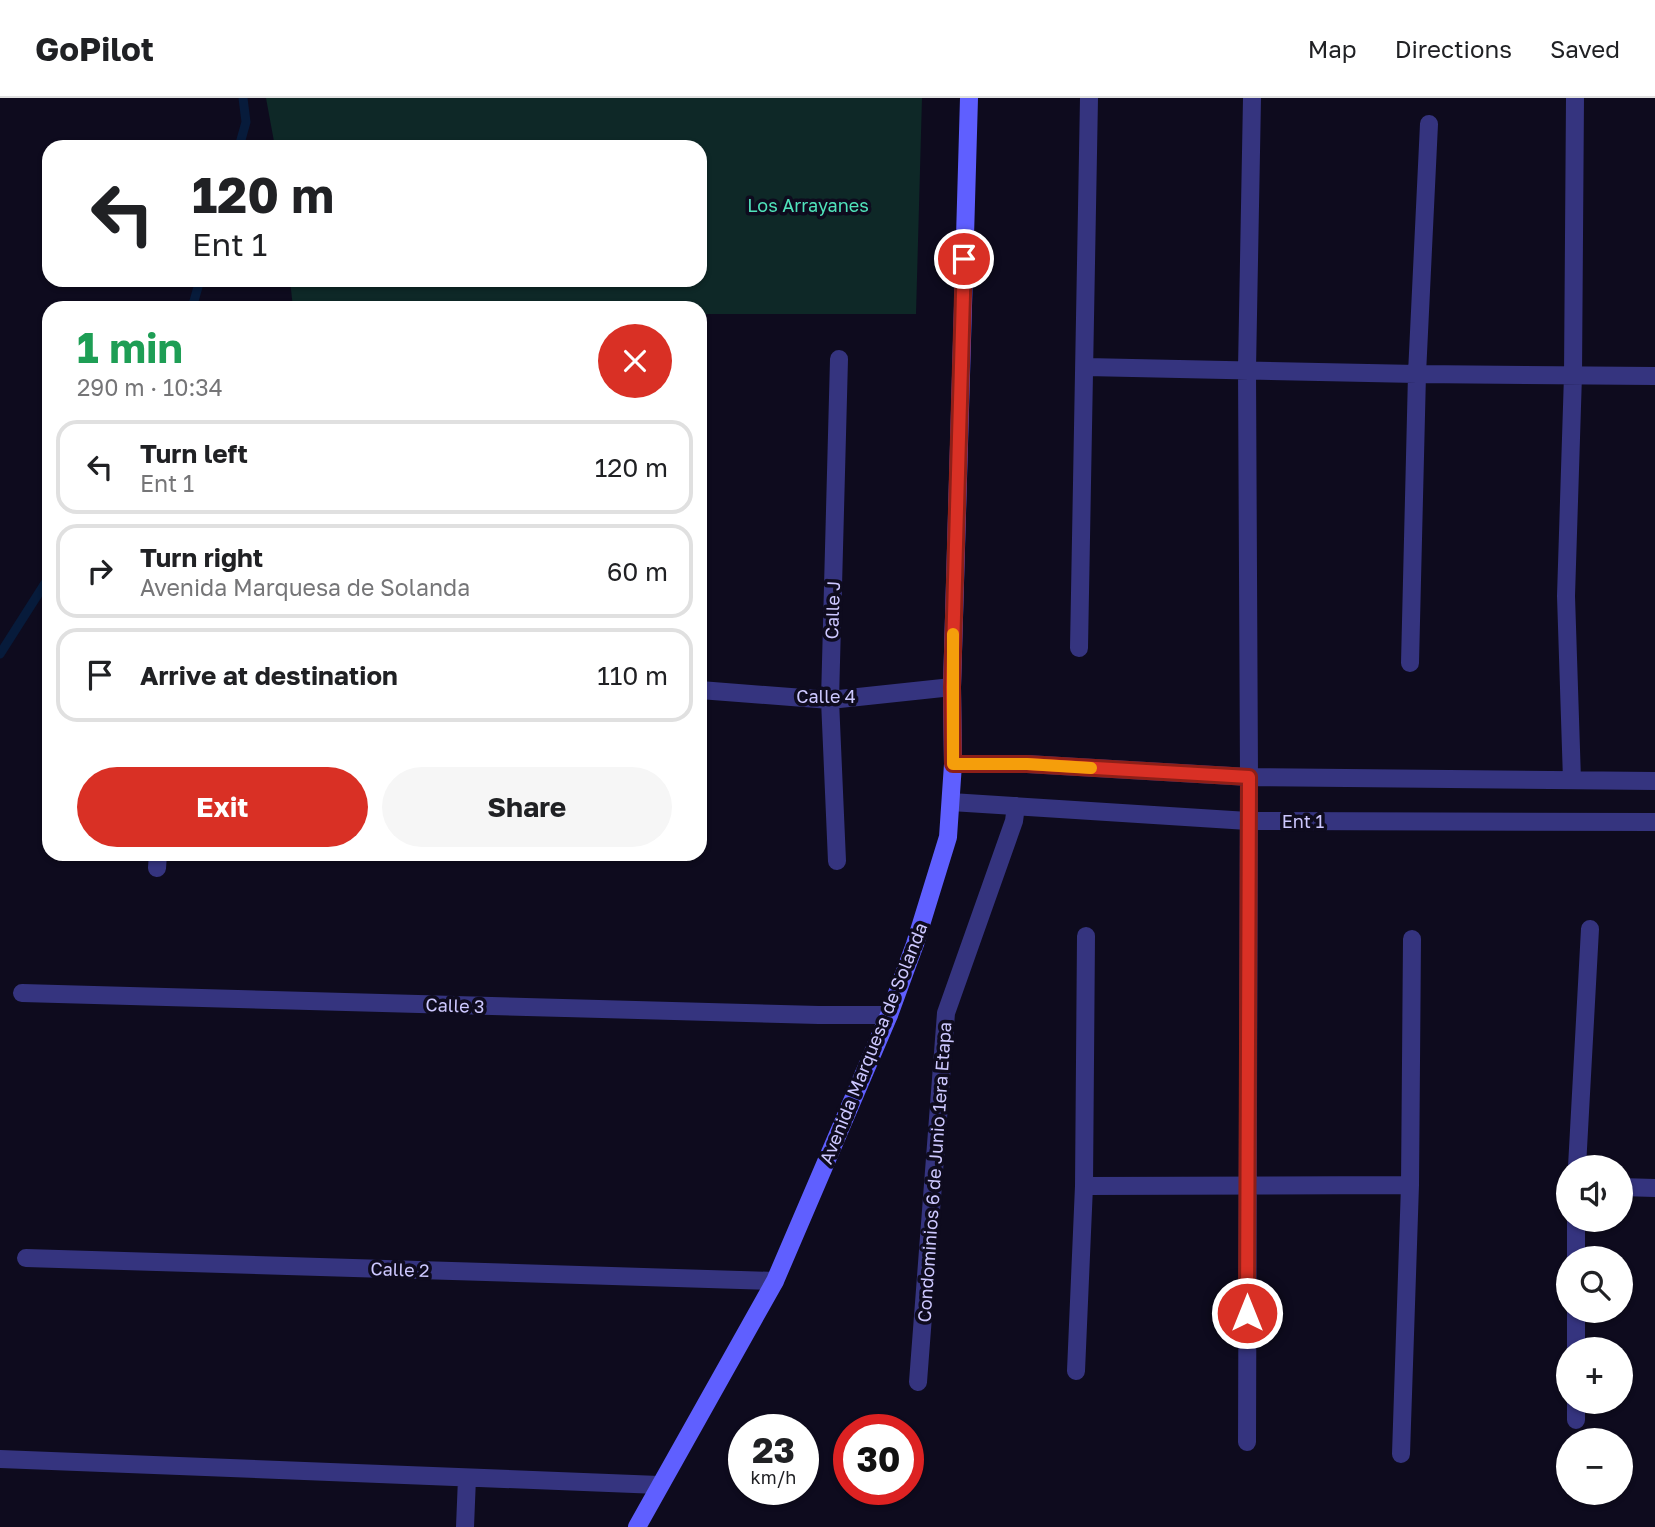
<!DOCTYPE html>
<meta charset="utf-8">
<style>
:root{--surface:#fff;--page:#f6f6f6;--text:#202124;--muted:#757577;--line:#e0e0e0;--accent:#d93025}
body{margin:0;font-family:"Golos Text",sans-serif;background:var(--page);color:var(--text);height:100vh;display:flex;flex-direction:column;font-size:26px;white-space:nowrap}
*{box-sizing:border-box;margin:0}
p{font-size:23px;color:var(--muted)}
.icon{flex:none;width:38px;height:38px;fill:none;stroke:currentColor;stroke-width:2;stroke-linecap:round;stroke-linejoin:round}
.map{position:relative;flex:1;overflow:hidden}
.side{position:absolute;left:42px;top:203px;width:665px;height:560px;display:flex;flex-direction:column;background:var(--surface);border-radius:21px;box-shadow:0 2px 5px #0004}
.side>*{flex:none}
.banner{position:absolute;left:42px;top:42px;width:665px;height:147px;border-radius:21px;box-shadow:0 2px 5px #0004;background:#fff;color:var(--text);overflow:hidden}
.fabs{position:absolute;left:1556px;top:1057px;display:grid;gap:14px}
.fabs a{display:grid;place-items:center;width:77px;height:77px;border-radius:50%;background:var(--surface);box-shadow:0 2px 5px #0004;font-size:35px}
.speed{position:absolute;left:728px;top:1316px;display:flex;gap:14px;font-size:35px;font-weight:700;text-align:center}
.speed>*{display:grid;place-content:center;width:91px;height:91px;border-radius:50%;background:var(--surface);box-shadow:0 2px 5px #0004;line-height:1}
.speed small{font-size:18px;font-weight:400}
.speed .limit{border:10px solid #d22;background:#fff;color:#111}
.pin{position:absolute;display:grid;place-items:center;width:60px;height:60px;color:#fff;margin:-30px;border:4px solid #fff;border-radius:50%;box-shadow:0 2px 7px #0007}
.me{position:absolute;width:77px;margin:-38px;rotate:0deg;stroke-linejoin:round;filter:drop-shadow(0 0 5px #0008)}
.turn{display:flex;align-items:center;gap:24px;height:147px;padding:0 35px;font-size:32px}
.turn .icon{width:91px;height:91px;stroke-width:2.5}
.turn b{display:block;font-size:49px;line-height:60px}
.round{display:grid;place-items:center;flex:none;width:74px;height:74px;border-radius:37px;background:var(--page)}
.head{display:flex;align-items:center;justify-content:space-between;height:119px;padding:0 35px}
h1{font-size:42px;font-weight:700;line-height:52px;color:#1e9e55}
.button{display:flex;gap:14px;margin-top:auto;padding:14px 35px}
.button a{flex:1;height:80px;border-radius:42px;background:var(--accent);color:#fff;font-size:28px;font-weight:700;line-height:80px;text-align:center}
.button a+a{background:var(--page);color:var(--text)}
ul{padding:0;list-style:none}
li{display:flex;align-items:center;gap:21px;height:94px;margin:0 14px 10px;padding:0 21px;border:4px solid var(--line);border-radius:21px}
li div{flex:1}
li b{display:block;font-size:26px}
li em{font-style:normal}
header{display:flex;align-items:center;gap:42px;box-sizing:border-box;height:98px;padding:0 35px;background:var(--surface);border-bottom:2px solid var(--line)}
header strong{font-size:33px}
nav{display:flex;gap:38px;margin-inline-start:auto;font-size:24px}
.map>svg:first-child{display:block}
.green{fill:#0e2827}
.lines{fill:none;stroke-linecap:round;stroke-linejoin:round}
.stream{stroke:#071b3b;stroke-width:9}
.street{stroke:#35347f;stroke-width:18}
.secondary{stroke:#5f5fff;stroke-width:18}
.route-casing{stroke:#8d1f18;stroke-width:18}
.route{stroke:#d93025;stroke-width:12}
.slow{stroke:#f59e0b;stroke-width:12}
.labels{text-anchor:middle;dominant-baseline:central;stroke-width:7;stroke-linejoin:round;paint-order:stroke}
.park-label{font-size:18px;fill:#50e3bb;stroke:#0e0b1e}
.street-label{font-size:18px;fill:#cdc8ff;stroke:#0e0b1e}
</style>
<header>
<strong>GoPilot</strong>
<nav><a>Map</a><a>Directions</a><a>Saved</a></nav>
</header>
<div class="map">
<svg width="1655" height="1429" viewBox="0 0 1655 1429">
<rect width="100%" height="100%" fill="#0e0b1e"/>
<!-- green -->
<path class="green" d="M 266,0 L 922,0 L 916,216 L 700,216 L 700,210 L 293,210 L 290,182 L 700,182 L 700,49 L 275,49 Z"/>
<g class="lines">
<!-- stream -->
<path class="stream" d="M 239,49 L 246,24 L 243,0
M 192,210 L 200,182
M 0,556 L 49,479"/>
<!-- street -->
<path class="street" d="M 1086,269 L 1417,276 L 1655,278
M 1079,550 L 1089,0
M 1410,565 L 1417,276 L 1429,26
M 700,592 L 830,602 L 952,589
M 953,666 L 1027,666 L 1249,679 L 1655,683
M 1572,682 L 1566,498 L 1573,277 L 1575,0
M 951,704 L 1248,723 L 1655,724
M 837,763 L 830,602 L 839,261
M 157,770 L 158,756
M 22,895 L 819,917 L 889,917
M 1577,1069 L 1590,831
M 1084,1088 L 1410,1087
M 1620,1089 L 1655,1090
M 1576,1122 L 1576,1160
M 26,1160 L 775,1183
M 1576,1213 L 1576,1251
M 1076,1273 L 1084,1088 L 1086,838
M 918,1284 L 946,915 L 1014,723 L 1016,708
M 1576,1304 L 1576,1322
M 1247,1344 L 1249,679 L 1247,271 L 1252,0
M 1401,1356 L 1410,1087 L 1412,841
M 0,1361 L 659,1387
M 465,1429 L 467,1380"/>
<!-- secondary -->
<path class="secondary" d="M 637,1429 L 775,1183 L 889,917 L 915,846 L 948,739 L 953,666 L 952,589 L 969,0"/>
</g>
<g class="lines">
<defs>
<path id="route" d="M 964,161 L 952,589 L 953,666 L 1027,666 L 1249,679 L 1247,1215"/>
</defs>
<!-- route casing -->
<use href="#route" class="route-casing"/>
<!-- route -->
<use href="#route" class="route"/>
<!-- slow -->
<path class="slow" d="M 953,536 L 953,666 L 1027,666 L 1091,670"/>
</g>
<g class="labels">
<!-- park labels -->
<g class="park-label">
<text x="808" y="107">Los Arrayanes</text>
</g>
<!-- street labels -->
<g class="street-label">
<text transform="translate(832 512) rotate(-88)">Calle J</text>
<text x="826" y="598">Calle 4</text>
<text x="1303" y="723">Ent 1</text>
<text transform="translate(455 907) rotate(2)">Calle 3</text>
<text transform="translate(873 945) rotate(-68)">Avenida Marquesa de Solanda</text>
<text transform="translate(934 1074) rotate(-86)">Condominios 6 de Junio 1era Etapa</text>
<text transform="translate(400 1171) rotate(2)">Calle 2</text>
</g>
</g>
</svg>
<div class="fabs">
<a><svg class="icon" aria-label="sound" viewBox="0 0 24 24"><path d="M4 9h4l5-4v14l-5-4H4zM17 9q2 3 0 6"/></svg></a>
<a><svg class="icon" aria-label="search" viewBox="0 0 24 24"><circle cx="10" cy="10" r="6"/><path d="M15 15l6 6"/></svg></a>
<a>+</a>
<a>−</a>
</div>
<div class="speed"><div>23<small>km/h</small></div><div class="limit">30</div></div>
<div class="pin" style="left:964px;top:161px;background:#d93025"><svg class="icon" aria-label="arrive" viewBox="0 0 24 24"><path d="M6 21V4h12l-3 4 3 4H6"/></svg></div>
<svg class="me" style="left:1247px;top:1215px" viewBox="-20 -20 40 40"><circle r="17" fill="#d93025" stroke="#fff" stroke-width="3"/><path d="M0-11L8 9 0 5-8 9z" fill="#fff"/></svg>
<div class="banner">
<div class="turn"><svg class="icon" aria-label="left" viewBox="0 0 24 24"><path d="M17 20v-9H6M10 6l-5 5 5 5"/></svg><div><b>120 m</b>Ent 1</div></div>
</div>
<section class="side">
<div class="head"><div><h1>1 min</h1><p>290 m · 10:34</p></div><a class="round" style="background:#d93025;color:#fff"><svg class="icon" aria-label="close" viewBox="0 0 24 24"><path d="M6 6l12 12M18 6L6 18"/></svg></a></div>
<ul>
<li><svg class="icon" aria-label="left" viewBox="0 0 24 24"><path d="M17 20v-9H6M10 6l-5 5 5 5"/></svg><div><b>Turn left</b><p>Ent 1</p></div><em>120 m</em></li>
<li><svg class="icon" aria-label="right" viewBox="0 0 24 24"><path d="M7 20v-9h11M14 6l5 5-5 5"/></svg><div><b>Turn right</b><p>Avenida Marquesa de Solanda</p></div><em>60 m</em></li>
<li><svg class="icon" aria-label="arrive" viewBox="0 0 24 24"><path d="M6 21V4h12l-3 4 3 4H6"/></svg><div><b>Arrive at destination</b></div><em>110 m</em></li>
</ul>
<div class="button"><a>Exit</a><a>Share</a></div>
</section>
</div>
